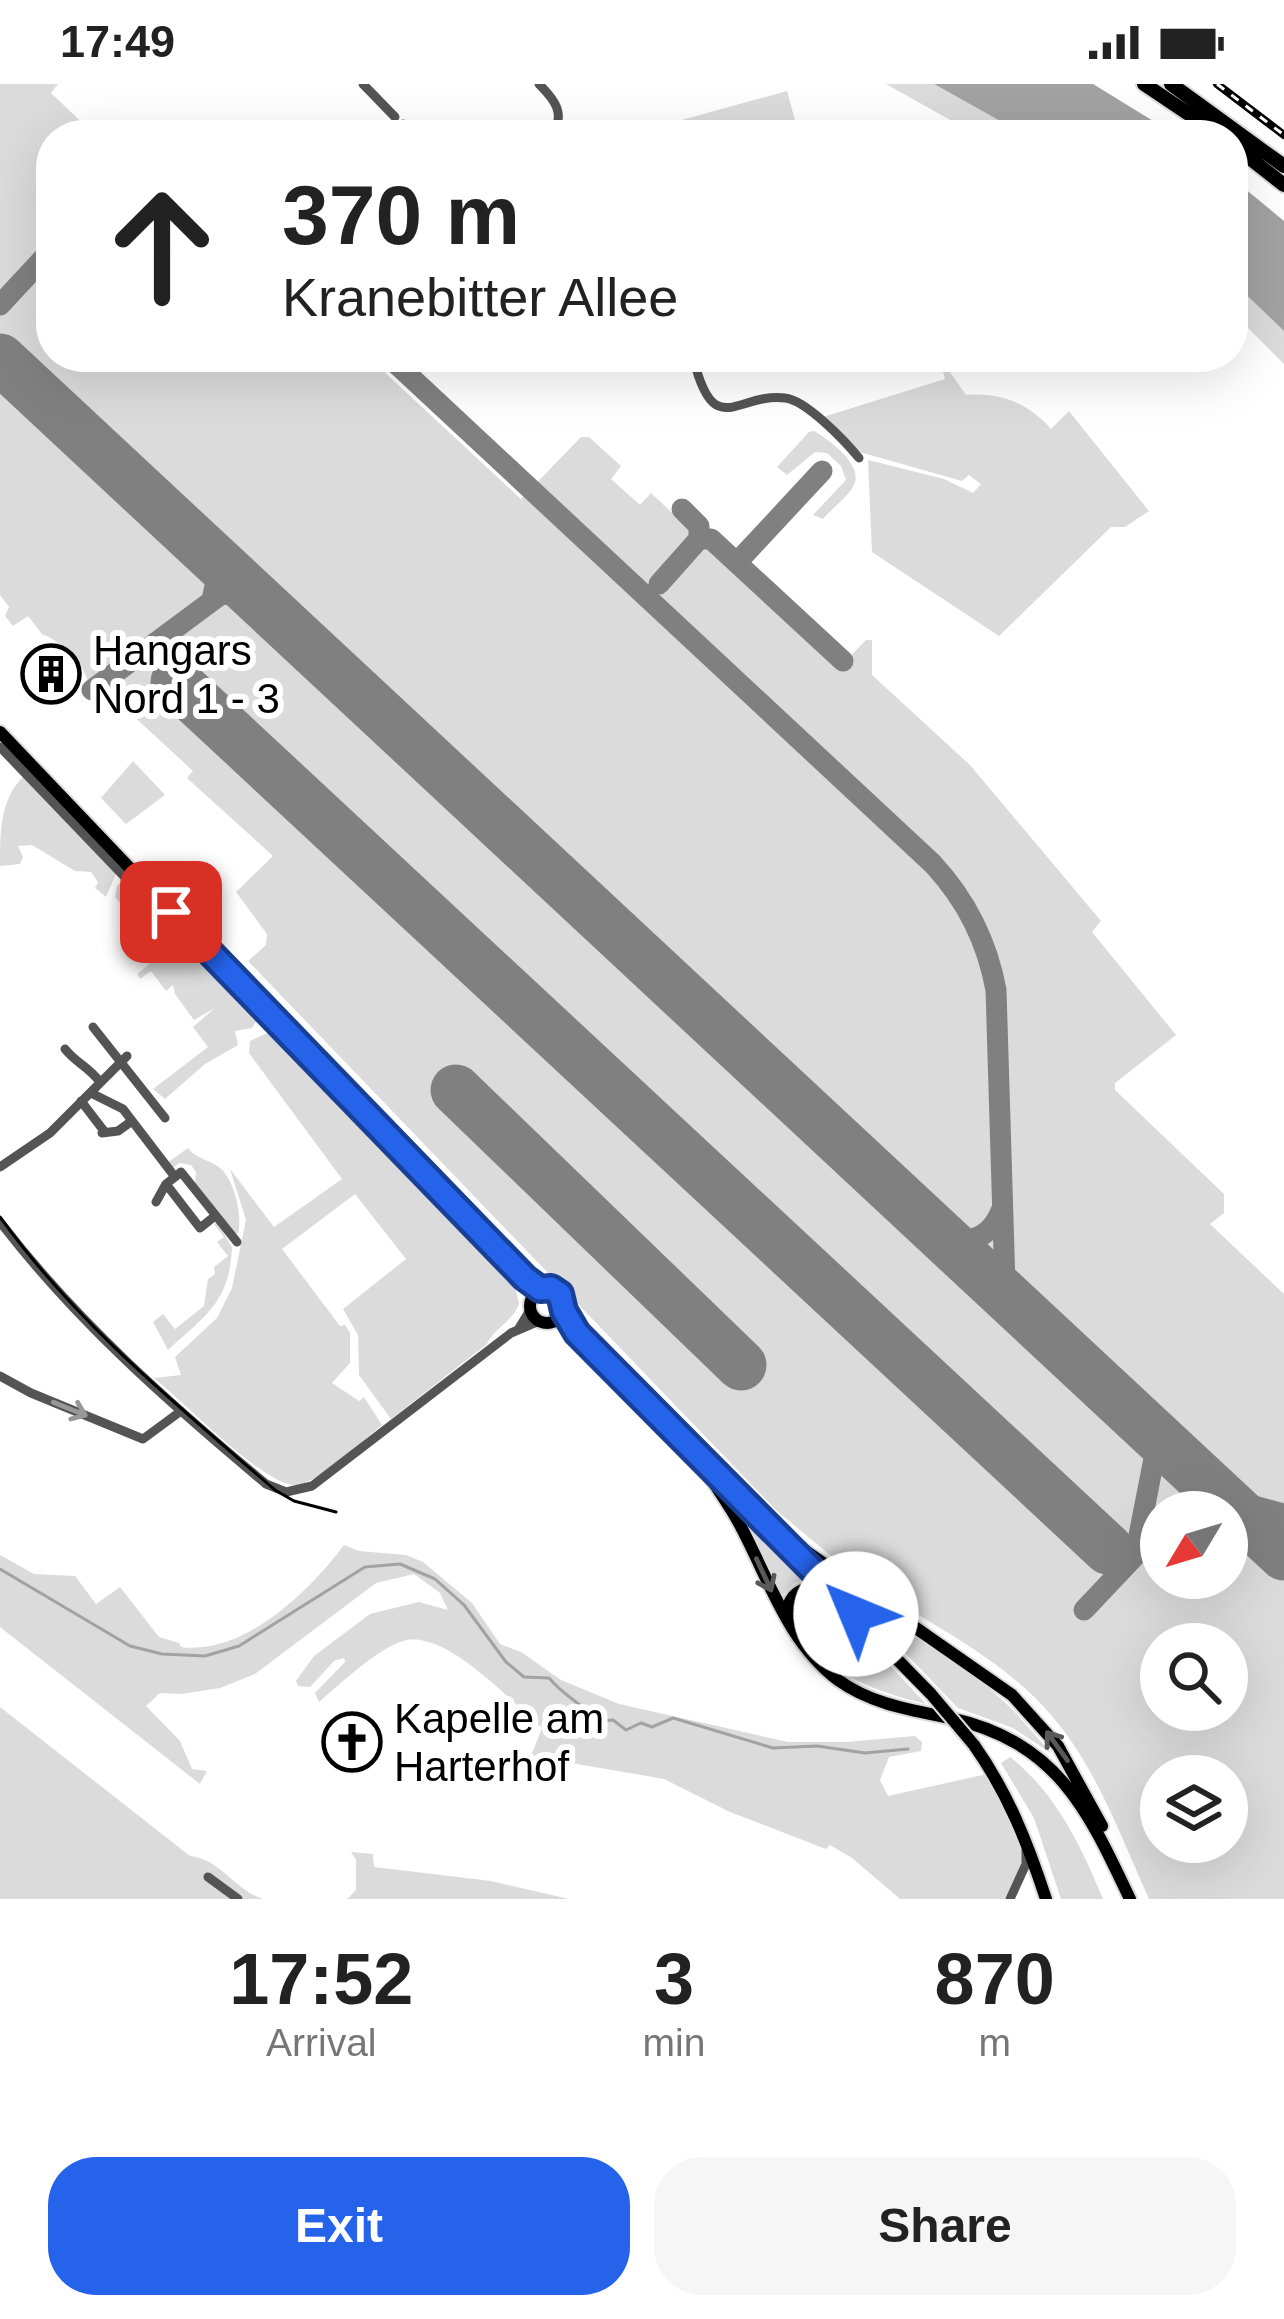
<!DOCTYPE html>
<style>
:root{--surface:#fff;--page:#f6f6f6;--text:#222;--muted:#767676;--accent:#2563eb}
body{margin:0;font-family:Helvetica,sans-serif;background:var(--page);color:var(--text);height:100vh;display:flex;flex-direction:column;font-size:45px;white-space:nowrap}
*{box-sizing:border-box;margin:0}
p{font-size:39px;color:var(--muted)}
.icon{flex:none;width:66px;height:66px;fill:none;stroke:currentColor;stroke-width:2;stroke-linecap:round;stroke-linejoin:round}
.map{position:relative;height:1815px;overflow:hidden}
.details{display:flex;flex-direction:column;background:var(--surface);flex:1}
.details>*{flex:none}
.guide{position:absolute;left:36px;top:36px;width:1212px;height:252px;border-radius:48px;box-shadow:0 12px 48px #0002;background:#fff;color:var(--text);overflow:hidden}
.needle{width:78px;rotate:232deg}
.fabs{position:absolute;left:1140px;top:1407px;display:grid;gap:24px}
.fabs a{display:grid;place-items:center;width:108px;height:108px;border-radius:50%;background:var(--surface);box-shadow:0 12px 48px #0002;font-size:60px}
.pin{position:absolute;display:grid;place-items:center;width:102px;height:102px;color:#fff;margin:-51px;border-radius:24px;box-shadow:0 6px 18px #0006}
.me{position:absolute;width:132px;margin:-66px;rotate:315deg;stroke-linejoin:round;filter:drop-shadow(0 0 9px #0008)}
.turn{display:flex;align-items:center;gap:42px;height:252px;padding:0 48px;font-size:54px}
.turn .icon{width:156px;height:156px;stroke-width:2.5}
.turn b{display:block;font-size:84px;line-height:102px}
.eta{display:flex;justify-content:space-evenly;align-items:center;height:204px;text-align:center}
.eta b{font-size:72px;font-weight:600;line-height:84px}
.action{display:flex;gap:24px;margin-top:auto;padding:24px 48px}
.action a{flex:1;height:138px;border-radius:48px;background:var(--accent);color:#fff;font-size:48px;font-weight:600;line-height:138px;text-align:center}
.action a+a{background:var(--page);color:var(--text)}
.status{display:flex;justify-content:space-between;align-items:center;height:84px;padding:0 60px;background:var(--surface);direction:ltr}
.status svg{height:33px;fill:currentColor}
.map>svg:first-child{display:block}
.green{fill:#dbdbdb;fill-rule:evenodd}
.water{fill:#a2a2a2}
.lines{fill:none;stroke-linecap:round;stroke-linejoin:round}
.stream{stroke:#a2a2a2;stroke-width:3}
.taxiway{stroke:#808080;stroke-width:21}
.runway{stroke:#808080;stroke-width:51}
.major-casing{stroke:#dbdbdb;stroke-width:16}
.highway-casing{stroke:#dbdbdb;stroke-width:18}
.minor{stroke:#545454;stroke-width:9}
.major{stroke:#000;stroke-width:12}
.highway{stroke:#000;stroke-width:14}
.tram{stroke:#000;stroke-width:3}
.rail-casing{stroke:#000;stroke-width:8}
.rail{stroke:#fff;stroke-width:3;stroke-dasharray:9;stroke-linecap:butt}
.major-bridge-casing{stroke:#dbdbdb;stroke-width:16;stroke-linecap:butt}
.major-bridge{stroke:#000;stroke-width:12}
.oneway{stroke:#989898}
.oneway2{stroke:#595959}
.route-casing{stroke:#184099;stroke-width:30}
.route{stroke:#2563eb;stroke-width:21}
.labels{text-anchor:middle;dominant-baseline:central;stroke-width:12;stroke-linejoin:round;paint-order:stroke}
.poi-label{font-size:42px;fill:#000;stroke:#fff;text-anchor:start}
</style>
<div class="status"><b>17:49</b><svg viewBox="0 0 49 12"><path d="M0 12V9h3v3zM5 12V6h3v6zM10 12V3h3v9zM15 12V0h3v12zM26 1h20v11H26zM47 4h2v5h-2z"/></svg></div>
<div class="map">
<svg width="1284" height="1815" viewBox="0 0 1284 1815">
<rect width="100%" height="100%" fill="#fff"/>
<!-- green -->
<path class="green" d="M 0,0 L 58,0 L 51,9 L 95,51 L 51,51 L 51,273 L 368,273 L 521,415 L 581,353 L 589,353 L 621,382 L 611,395 L 640,421 L 651,409 L 838,585 L 866,556 L 872,556 L 872,591 L 970,681 L 1101,837 L 1092,848 L 1176,951 L 1115,999 L 1115,1006 L 1224,1110 L 1224,1129 L 1210,1140 L 1284,1210 L 1284,1815 L 1149,1815 C 1119,1749 1094,1676 1043,1622 C 995,1571 930,1540 871,1501 C 838,1480 808,1452 777,1427 L 248,877 L 266,861 L 267,850 L 236,808 L 273,772 L 187,694 L 193,687 L 114,614 C 84,609 93,603 81,582 C 74,570 54,554 42,550 L 28,532 L 13,542 L 5,532 L 9,523 L 0,511 ZM 1161,1428 L 1227,1428 L 1227,1494 L 1161,1494 ZM 1161,1560 L 1227,1560 L 1227,1626 L 1161,1626 ZM 1227,1692 L 1227,1758 L 1161,1758 L 1161,1692 Z
M 886,0 L 934,0 L 1025,51 L 977,51 Z
M 787,7 L 799,51 L 675,51 L 671,39 Z
M 1233,198 L 1284,247 L 1284,280 L 1233,229 Z
M 931,273 L 953,273 L 945,281 L 966,311 C 1000,308 1028,319 1051,345 L 1069,327 L 1149,427 L 1125,443 L 1111,443 L 999,552 L 872,468 L 868,376 L 944,395 L 973,409 L 981,400 L 969,391 L 962,397 L 856,367 L 820,334 L 945,295 L 942,284 L 935,286 Z
M 814,347 C 828,355 861,379 855,398 C 852,410 831,425 823,435 L 813,431 L 846,396 L 841,382 L 827,369 L 815,368 L 787,391 L 777,383 L 809,348 Z
M 133,677 L 165,711 L 126,740 L 101,714 Z
M 23,693 L 116,790 L 106,813 L 95,804 L 98,798 L 91,788 L 75,787 L 32,761 L 18,762 L 23,773 L 20,780 L 0,782 C 0,748 0,716 23,693 Z
M 123,797 L 257,936 L 252,944 L 235,947 L 238,961 L 205,980 L 165,1015 L 153,1005 L 208,963 L 193,943 L 215,924 L 194,936 L 175,910 L 173,901 L 166,907 L 151,887 L 140,895 L 137,890 L 158,873 L 170,879 L 115,813 L 117,802 Z
M 267,949 L 276,953 L 499,1185 L 515,1203 L 519,1219 C 514,1237 494,1244 487,1260 L 391,1335 L 359,1291 L 358,1251 L 343,1225 L 406,1175 L 355,1110 L 282,1165 L 340,1242 L 345,1241 L 350,1249 L 350,1279 L 332,1299 L 359,1317 L 364,1313 L 382,1341 C 363,1356 320,1398 297,1401 C 267,1405 182,1316 154,1294 L 181,1291 L 175,1273 L 217,1234 L 232,1204 L 246,1136 L 230,1085 L 274,1143 L 342,1095 L 249,969 L 250,957 Z
M 188,1064 C 198,1076 209,1075 220,1084 C 234,1095 243,1132 238,1149 L 234,1151 L 195,1100 L 196,1088 L 191,1081 L 179,1079 L 172,1085 L 167,1079 Z
M 217,1138 L 232,1163 C 230,1218 205,1232 168,1266 L 153,1238 L 163,1230 L 175,1245 L 204,1222 L 208,1195 L 215,1190 L 214,1183 L 228,1172 L 217,1158 L 224,1153 L 214,1140 Z
M 734,1417 L 809,1493 L 794,1500 L 781,1513 Z
M 344,1461 L 359,1467 L 406,1471 L 423,1478 L 472,1519 L 500,1560 L 521,1568 L 561,1596 L 619,1620 L 788,1658 L 846,1658 L 915,1652 L 922,1658 L 921,1667 L 889,1673 L 880,1696 L 888,1712 L 987,1690 L 1023,1769 L 1022,1781 L 1005,1815 L 900,1815 L 852,1774 L 830,1761 L 826,1765 L 730,1728 L 664,1695 L 531,1672 L 542,1644 C 512,1619 446,1544 403,1557 C 377,1565 340,1600 319,1618 L 315,1609 L 345,1578 L 344,1574 L 334,1577 L 310,1603 L 298,1602 L 296,1597 L 314,1572 L 370,1530 L 419,1518 L 448,1526 L 440,1509 L 414,1490 L 376,1499 L 255,1590 L 220,1604 L 182,1610 L 160,1609 L 146,1622 L 180,1657 L 192,1685 L 207,1687 L 200,1700 L 0,1543 L 0,1471 L 34,1490 L 75,1492 L 96,1520 L 120,1503 L 159,1553 L 179,1559 L 181,1563 C 243,1572 310,1507 344,1461 Z
M 814,1510 L 829,1515 L 926,1620 C 877,1608 805,1585 796,1527 L 800,1516 Z
M 867,1523 L 974,1591 L 1011,1624 L 1052,1670 L 1013,1644 L 958,1624 L 862,1524 Z
M 0,1623 L 190,1772 C 220,1775 235,1806 263,1815 L 0,1815 Z
M 1010,1673 C 1056,1709 1081,1762 1103,1815 L 1061,1815 L 1034,1734 L 1001,1679 Z
M 351,1768 L 373,1770 L 374,1783 L 491,1797 L 569,1815 L 347,1815 L 356,1806 L 356,1776 Z"/>
<!-- water -->
<path class="water" d="M 934,0 L 1093,0 L 1176,51 L 1025,51 Z
M 1233,95 L 1284,137 L 1284,247 L 1233,198 Z"/>
<g class="lines">
<!-- stream -->
<path class="stream" d="M 0,1485 L 130,1562 L 162,1570 L 205,1572 L 239,1562 L 365,1483 L 400,1480 L 435,1495 L 464,1521 L 506,1578 L 524,1593 L 549,1594 C 564,1612 583,1621 599,1637 L 613,1636 L 626,1646 L 641,1639 L 652,1643 L 673,1634 L 773,1664 L 817,1662 L 865,1669 L 908,1665"/>
<!-- taxiway -->
<path class="taxiway" d="M 0,221 L 51,166
M 389,273 L 933,780 C 967,817 987,857 996,906 L 1005,1200 L 1021,1227
M 682,425 L 699,442 L 699,455
M 699,455 L 711,455 L 843,577
M 202,463 L 218,488 L 212,516
M 743,472 L 822,387
M 659,500 L 699,455
M 92,606 L 220,511 L 240,508 L 260,517
M 933,1145 C 960,1163 988,1159 1001,1127
M 1220,1413 L 1284,1430
M 1084,1526 L 1135,1472 L 1158,1354"/>
<!-- runway -->
<path class="runway" d="M 0,275 L 1284,1471
M 176,598 L 1108,1465
M 456,1006 L 741,1281"/>
<defs>
<path id="major" d="M 0,648 L 436,1105 L 540,1205
M530 1222a17 17 0 1 1 34 0a17 17 0 1 1-34 0Z
M 564,1227 L 577,1249 L 931,1610
M 697,1370 C 709,1395 727,1416 740,1441 C 769,1495 787,1557 838,1596 C 871,1620 911,1626 950,1634 C 1057,1658 1087,1724 1130,1815
M 787,1454 L 1012,1611 L 1058,1662 L 1102,1742
M 788,1532 C 786,1508 806,1502 827,1501
M 974,1661 C 1008,1709 1028,1760 1046,1815"/>
<path id="highway" d="M 1144,0 L 1220,51
M 1171,0 L 1284,82
M 1233,61 L 1284,101"/>
</defs>
<!-- major casing -->
<use href="#major" class="major-casing"/>
<!-- highway casing -->
<use href="#highway" class="highway-casing"/>
<!-- minor -->
<path class="minor" d="M 363,0 L 395,33
M 539,0 C 555,16 566,30 552,51
M 403,40 L 415,51
M 693,273 C 714,359 737,308 785,314 C 806,316 845,357 859,374
M 0,663 L 302,978
M 93,943 L 165,1034
M 65,965 C 76,979 88,982 100,998
M 91,1009 L 123,1025 L 175,1093 L 181,1088 L 237,1158
M 81,1017 L 104,1047
M 102,1049 L 118,1047 L 132,1037
M 0,1083 L 50,1049 L 127,972
M 175,1093 L 166,1100 L 200,1144 L 215,1132
M 156,1118 L 166,1100
M 0,1138 C 77,1238 169,1319 266,1400 L 286,1408 L 312,1402 L 511,1249 L 539,1237
M 519,1244 L 530,1226
M 0,1292 L 31,1309 L 143,1355 L 181,1327
M 208,1793 L 238,1815
M 1010,1815 L 1026,1780 L 1026,1765"/>
<!-- major -->
<use href="#major" class="major"/>
<!-- highway -->
<use href="#highway" class="highway"/>
<!-- tram -->
<path class="tram" d="M 0,1133 C 77,1240 177,1321 275,1406 L 294,1417 L 336,1428"/>
<defs>
<path id="rail" d="M 1217,0 L 1284,51"/>
</defs>
<!-- rail casing -->
<use href="#rail" class="rail-casing"/>
<!-- rail -->
<use href="#rail" class="rail"/>
<defs>
<path id="major-bridge" d="M 931,1610 L 974,1661"/>
</defs>
<!-- major-bridge casing -->
<use href="#major-bridge" class="major-bridge-casing"/>
<!-- major-bridge -->
<use href="#major-bridge" class="major-bridge"/>
</g>
<!-- one-way arrows -->
<defs><path id="oneway-shaft" d="M-6 0H5M1.5-3L5.5 0L1.5 3" fill="none" stroke-width="1.6" stroke-linecap="round" stroke-linejoin="round" transform="scale(3)"/></defs>
<use class="oneway" href="#oneway-shaft" transform="translate(70 1325) rotate(22)"/>
<g class="oneway2">
<use href="#oneway-shaft" transform="translate(764 1491) rotate(65)"/>
<use href="#oneway-shaft" transform="translate(1057 1662) rotate(-126)"/>
</g>
<g class="lines">
<defs>
<path id="route" d="M 171,828 L 525,1194 L 540,1205 L 551,1204 L 560,1210 L 564,1227 L 577,1249 L 856,1530"/>
</defs>
<!-- route casing -->
<use href="#route" class="route-casing"/>
<!-- route -->
<use href="#route" class="route"/>
</g>
<!-- icons -->
<defs>
<symbol id="building-ring" viewBox="-11 -11 22 22"><circle r="9.5" fill="#fff" stroke="#000" stroke-width="1.5"/><path d="M-4-6H4V6H1V3H-1V6H-4ZM-2.5-4.3h1.7v1.8h-1.7ZM.8-4.3h1.7v1.8H.8ZM-2.5-1h1.7V.8h-1.7ZM.8-1h1.7V.8H.8Z" fill="#000"/></symbol>
<symbol id="church-ring" viewBox="-11 -11 22 22"><circle r="9.5" fill="#fff" stroke="#000" stroke-width="1.5"/><path d="M-1.2-6h2.4v3.5h3.3v2.4h-3.3V6h-2.4V-.1h-3.3v-2.4h3.3Z" fill="#000"/></symbol>
</defs>
<g fill-rule="evenodd">
<use href="#building-ring" x="18" y="557" width="66" height="66"/>
<use href="#church-ring" x="319" y="1625" width="66" height="66"/>
</g>
<g class="labels">
<!-- poi labels -->
<g class="poi-label">
<text x="93" y="566">Hangars<tspan x="93" dy="48">Nord 1 - 3</tspan></text>
<text x="394" y="1634">Kapelle am<tspan x="394" dy="48">Harterhof</tspan></text>
</g>
</g>
</svg>
<div class="fabs">
<a><svg class="needle" viewBox="-14 -14 28 28"><path d="M0-13l5 13h-10z" fill="#e53935"/><path d="M0 13l5-13h-10z" fill="#767676"/></svg></a>
<a><svg class="icon" aria-label="search" viewBox="0 0 24 24"><circle cx="10" cy="10" r="6"/><path d="M15 15l6 6"/></svg></a>
<a><svg class="icon" aria-label="layers" viewBox="0 0 24 24"><path d="M12 4l9 5-9 5-9-5zM3 14l9 5 9-5"/></svg></a>
</div>
<div class="pin" style="left:171px;top:828px;background:#d93025"><svg class="icon" aria-label="arrive" viewBox="0 0 24 24"><path d="M6 21V4h12l-3 4 3 4H6"/></svg></div>
<svg class="me" style="left:856px;top:1530px" viewBox="-20 -20 40 40"><circle r="19" fill="#fff"/><path d="M0-13L10 11 0 6-10 11z" fill="#2563eb"/></svg>
<div class="guide">
<div class="turn"><svg class="icon" aria-label="ahead" viewBox="0 0 24 24"><path d="M12 20V5M6 11l6-6 6 6"/></svg><div><b>370 m</b>Kranebitter Allee</div></div>
</div>
</div>
<section class="details">
<div class="eta">
<div><b>17:52</b><p>Arrival</p></div>
<div><b>3</b><p>min</p></div>
<div><b>870</b><p>m</p></div>
</div>
<div class="action"><a>Exit</a><a>Share</a></div>
</section>
